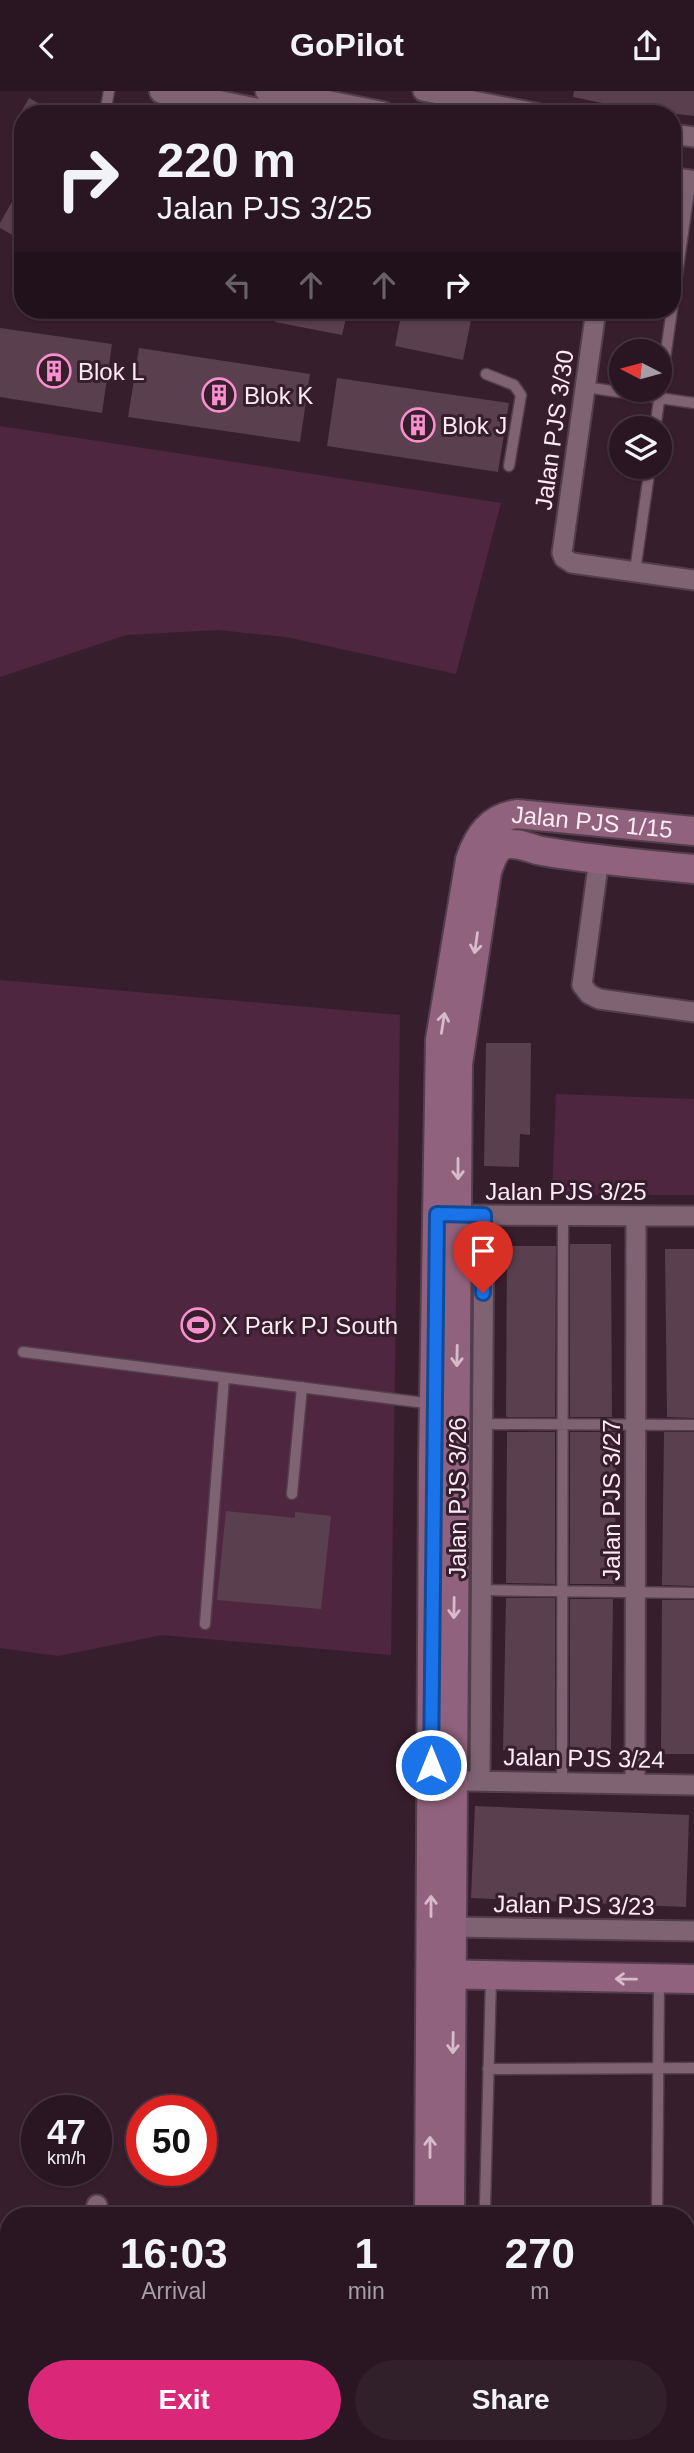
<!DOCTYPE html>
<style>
:root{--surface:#291622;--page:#311f2a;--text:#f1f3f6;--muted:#a59fa5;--line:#453540;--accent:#db2777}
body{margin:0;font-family:Arial,sans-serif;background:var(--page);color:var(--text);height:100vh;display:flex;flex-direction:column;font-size:26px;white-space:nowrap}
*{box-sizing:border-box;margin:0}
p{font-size:23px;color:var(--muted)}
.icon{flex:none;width:38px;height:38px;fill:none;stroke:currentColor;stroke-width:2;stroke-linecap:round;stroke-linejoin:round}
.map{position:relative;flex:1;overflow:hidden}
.side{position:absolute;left:0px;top:2116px;width:695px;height:247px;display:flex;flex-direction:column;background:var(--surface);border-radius:28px 28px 0 0;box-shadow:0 2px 5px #0004,0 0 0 2px var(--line)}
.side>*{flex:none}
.guide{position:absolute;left:14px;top:14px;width:667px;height:214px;border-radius:28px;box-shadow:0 2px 5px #0004,0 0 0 2px var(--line);background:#291622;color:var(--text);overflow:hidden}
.needle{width:46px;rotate:276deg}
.fabs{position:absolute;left:609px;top:248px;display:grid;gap:14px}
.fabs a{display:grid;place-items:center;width:63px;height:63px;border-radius:50%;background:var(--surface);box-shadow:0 2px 5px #0004,0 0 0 2px var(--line);font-size:35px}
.speed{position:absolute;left:21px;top:2004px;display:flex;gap:14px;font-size:35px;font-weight:700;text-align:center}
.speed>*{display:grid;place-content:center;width:91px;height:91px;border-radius:50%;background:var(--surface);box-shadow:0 2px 5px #0004,0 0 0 2px var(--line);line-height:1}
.speed small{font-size:18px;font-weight:400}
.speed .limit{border:10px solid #d22;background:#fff;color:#111}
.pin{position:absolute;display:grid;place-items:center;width:60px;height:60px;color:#fff;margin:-72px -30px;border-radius:50% 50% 50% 0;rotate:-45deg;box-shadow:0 0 7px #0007}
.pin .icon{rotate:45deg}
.me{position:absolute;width:77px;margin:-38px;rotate:0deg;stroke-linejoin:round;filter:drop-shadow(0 0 5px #0008)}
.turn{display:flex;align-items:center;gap:24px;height:147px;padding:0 28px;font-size:32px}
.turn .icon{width:91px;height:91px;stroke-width:2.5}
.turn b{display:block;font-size:49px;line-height:60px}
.lanes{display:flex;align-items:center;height:66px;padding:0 28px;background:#0003;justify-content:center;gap:35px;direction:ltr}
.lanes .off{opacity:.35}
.eta{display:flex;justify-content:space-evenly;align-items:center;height:119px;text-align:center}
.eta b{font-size:42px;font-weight:800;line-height:49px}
.primary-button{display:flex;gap:14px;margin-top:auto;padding:14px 28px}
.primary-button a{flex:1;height:80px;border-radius:42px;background:var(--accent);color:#fff;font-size:28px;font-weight:800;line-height:80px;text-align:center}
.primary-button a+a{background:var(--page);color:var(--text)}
header{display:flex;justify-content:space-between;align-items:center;height:91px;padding:0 28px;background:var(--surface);font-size:32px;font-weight:800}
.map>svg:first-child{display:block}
.green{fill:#4f263f}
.building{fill:#5a3f4e}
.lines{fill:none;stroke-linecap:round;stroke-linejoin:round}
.service-casing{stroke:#533e4b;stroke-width:13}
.minor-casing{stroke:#533e4b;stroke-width:23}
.tertiary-casing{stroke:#533e4b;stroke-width:28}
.secondary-casing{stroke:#533e4b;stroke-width:32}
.service{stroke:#806373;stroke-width:10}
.minor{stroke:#806373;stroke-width:19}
.tertiary{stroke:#806373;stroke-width:24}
.secondary{stroke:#91627d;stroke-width:28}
.oneway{stroke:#d7bbca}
.route-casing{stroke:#114b97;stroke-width:18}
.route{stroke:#1a73e8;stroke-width:12}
.labels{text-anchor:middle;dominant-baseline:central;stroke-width:6;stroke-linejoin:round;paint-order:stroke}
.poi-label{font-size:24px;fill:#fcebf4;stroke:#371e2d;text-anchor:start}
.street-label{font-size:24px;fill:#fcebf4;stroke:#371e2d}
</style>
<header><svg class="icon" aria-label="back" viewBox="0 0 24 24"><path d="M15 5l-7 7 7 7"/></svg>GoPilot<svg class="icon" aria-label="share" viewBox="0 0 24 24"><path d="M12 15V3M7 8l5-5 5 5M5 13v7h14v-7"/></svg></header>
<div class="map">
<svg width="694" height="2362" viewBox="0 0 694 2362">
<rect width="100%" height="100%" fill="#371e2d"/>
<!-- green -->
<path class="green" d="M 0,335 L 501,412 L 456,583 L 286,546 L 218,539 L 126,544 L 0,586 Z
M 0,889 L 400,924 L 391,1564 L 162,1544 L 58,1565 L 0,1557 Z
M 556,1003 L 694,1008 L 694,1104 L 552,1104 Z"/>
<!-- building -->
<path class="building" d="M 574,0 L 694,0 L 694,25 L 626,17 L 573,6 Z
M 29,7 L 58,23 L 20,23 Z
M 23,91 L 23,150 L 0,137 L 0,132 Z
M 277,219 L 348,219 L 342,244 L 275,231 Z
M 402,219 L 473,219 L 463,269 L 395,255 Z
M 0,237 L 112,253 L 102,322 L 0,306 Z
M 139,257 L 310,283 L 300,351 L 128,326 Z
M 337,287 L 509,312 L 498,381 L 327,355 Z
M 486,952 L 531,952 L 530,1044 L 520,1043 L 519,1076 L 484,1075 Z
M 570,1153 L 611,1153 L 612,1326 L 570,1326 Z
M 507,1155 L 556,1155 L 555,1326 L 507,1326 L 506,1324 Z
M 665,1158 L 694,1158 L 694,1327 L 667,1326 Z
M 507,1341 L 555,1341 L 555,1493 L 506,1492 Z
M 570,1341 L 616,1341 L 615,1493 L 570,1493 Z
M 664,1341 L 694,1341 L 694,1495 L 662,1494 Z
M 226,1420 L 295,1427 L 295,1421 L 331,1425 L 321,1518 L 217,1509 Z
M 506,1507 L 555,1507 L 555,1659 L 503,1659 Z
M 570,1508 L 613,1508 L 611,1659 L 570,1659 Z
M 662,1509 L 694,1509 L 694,1663 L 661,1663 Z
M 475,1715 L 689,1724 L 686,1816 L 471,1807 Z"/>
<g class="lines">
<defs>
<path id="service" d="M 105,23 L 109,0
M 486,283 L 514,294 L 521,304 L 509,375
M 585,296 L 694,312
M 655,338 L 690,92
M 635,480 L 650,376
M 23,1261 L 433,1313
M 482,1333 L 694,1334
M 292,1403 L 302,1296
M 481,1499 L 694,1502
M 205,1533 L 224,1287
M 562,1692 L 563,1124
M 488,1978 L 694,1977
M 487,2124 L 485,2114 L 491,1887
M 657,2124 L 659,1891
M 686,2168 L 694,2169
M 55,2362 L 57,2354
M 681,2362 L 682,2354"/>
<path id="minor" d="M 423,0 L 540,23
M 672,43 L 694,46
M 596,219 L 562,462 L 564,467 L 572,472 L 694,489
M 599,768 L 582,894 L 589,903 L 599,908 L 694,921
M 473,1124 L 694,1125
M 467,1690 L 694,1694
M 480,1690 L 484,1124
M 635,1693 L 636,1125
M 453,1836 L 694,1840
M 94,2124 L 97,2114
M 603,2362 L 603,2354"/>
<path id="tertiary" d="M 162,0 L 272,23
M 268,0 L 382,23
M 672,89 L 694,92
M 0,2155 L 9,2157
M 0,2177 L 9,2179
M 686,2258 L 694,2258
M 551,2362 L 551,2354
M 571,2362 L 572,2354"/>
<g id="secondary">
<path d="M 434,1883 L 694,1888"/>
<path id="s1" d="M 429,2124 L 433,1370 L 440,949 L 470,769 C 478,745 490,727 517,723 L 694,740"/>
<path d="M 450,2124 L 458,973 L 487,781 C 490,772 494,758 504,754 C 516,750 531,758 542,760 C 592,769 643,773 694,778"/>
</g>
</defs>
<!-- service casing -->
<use href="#service" class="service-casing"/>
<!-- minor casing -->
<use href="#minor" class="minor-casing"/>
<!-- tertiary casing -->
<use href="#tertiary" class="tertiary-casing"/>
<!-- secondary casing -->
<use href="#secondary" class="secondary-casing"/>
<!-- service -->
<use href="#service" class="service"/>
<!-- minor -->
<use href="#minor" class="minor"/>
<!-- tertiary -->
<use href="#tertiary" class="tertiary"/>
<!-- secondary -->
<use href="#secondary" class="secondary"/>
</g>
<!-- one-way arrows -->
<defs><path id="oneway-shaft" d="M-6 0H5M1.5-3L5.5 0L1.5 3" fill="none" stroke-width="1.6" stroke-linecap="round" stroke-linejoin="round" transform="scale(1.75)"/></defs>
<g class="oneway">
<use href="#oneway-shaft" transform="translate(476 852) rotate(98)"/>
<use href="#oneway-shaft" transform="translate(443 932) rotate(-81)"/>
<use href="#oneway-shaft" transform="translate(458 1078) rotate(90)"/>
<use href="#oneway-shaft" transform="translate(457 1265) rotate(91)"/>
<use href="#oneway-shaft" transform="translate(454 1517) rotate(91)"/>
<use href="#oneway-shaft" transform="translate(431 1815) rotate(-90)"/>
<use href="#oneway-shaft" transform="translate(626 1888) rotate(-179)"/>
<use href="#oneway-shaft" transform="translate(453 1952) rotate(91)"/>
<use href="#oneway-shaft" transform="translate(430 2056) rotate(-90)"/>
</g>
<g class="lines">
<defs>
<path id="route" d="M 431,1674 L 437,1123 L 484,1124 L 483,1202"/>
</defs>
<!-- route casing -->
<use href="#route" class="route-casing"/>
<!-- route -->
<use href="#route" class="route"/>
</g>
<!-- icons -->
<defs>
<symbol id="building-ring" viewBox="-11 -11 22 22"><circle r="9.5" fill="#371e2d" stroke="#f790cd" stroke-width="1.5"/><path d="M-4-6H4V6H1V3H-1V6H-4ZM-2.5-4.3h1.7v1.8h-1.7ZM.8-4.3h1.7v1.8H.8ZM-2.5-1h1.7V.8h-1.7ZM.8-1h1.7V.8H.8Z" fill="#f790cd"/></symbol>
<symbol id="stadium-ring" viewBox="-11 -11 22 22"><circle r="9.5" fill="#371e2d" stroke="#f790cd" stroke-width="1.5"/><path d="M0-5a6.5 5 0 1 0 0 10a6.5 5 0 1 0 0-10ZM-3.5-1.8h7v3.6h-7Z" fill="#f790cd"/></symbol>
</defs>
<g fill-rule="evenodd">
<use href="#building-ring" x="35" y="261" width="38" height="38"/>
<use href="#building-ring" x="200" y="285" width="38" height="38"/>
<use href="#building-ring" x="399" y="315" width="38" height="38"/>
<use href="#stadium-ring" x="179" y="1215" width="38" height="38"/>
</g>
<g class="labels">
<!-- poi labels -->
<g class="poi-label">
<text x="78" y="280">Blok L</text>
<text x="244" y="304">Blok K</text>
<text x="442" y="334">Blok J</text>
<text x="222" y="1234">X Park PJ South</text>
</g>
<!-- street labels -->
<g class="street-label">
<text transform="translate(554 339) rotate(-82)">Jalan PJS 3/30</text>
<text stroke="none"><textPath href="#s1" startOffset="1503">Jalan PJS 1/15</textPath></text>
<text x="566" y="1100">Jalan PJS 3/25</text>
<text transform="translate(457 1407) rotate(-90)">Jalan PJS 3/26</text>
<text transform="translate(611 1409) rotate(-90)">Jalan PJS 3/27</text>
<text transform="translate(584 1667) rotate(1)">Jalan PJS 3/24</text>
<text transform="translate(574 1814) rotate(1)">Jalan PJS 3/23</text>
</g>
</g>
</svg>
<div class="fabs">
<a><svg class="needle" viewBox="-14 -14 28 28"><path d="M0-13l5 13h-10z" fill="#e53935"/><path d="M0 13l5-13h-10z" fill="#a59fa5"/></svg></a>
<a><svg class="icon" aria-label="layers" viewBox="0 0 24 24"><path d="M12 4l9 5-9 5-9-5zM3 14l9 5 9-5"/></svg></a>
</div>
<div class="speed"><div>47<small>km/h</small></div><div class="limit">50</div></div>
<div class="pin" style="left:483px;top:1202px;background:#d93025"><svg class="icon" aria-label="arrive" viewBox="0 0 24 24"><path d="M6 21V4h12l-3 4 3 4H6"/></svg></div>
<svg class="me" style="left:431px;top:1674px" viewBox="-20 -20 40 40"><circle r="17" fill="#1a73e8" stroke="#fff" stroke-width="3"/><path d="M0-11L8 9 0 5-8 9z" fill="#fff"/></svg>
<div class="guide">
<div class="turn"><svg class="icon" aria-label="right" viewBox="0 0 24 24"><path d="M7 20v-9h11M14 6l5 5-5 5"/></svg><div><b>220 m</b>Jalan PJS 3/25</div></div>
<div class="lanes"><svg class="icon off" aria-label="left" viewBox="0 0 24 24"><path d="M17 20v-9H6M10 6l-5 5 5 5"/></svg><svg class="icon off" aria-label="ahead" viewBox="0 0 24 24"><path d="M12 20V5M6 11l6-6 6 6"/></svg><svg class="icon off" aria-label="ahead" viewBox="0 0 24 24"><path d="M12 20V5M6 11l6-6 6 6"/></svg><svg class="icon" aria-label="right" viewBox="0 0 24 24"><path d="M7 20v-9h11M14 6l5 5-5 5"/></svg></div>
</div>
<section class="side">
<div class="eta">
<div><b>16:03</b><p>Arrival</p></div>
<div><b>1</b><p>min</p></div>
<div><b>270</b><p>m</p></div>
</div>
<div class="primary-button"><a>Exit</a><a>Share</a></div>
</section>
</div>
